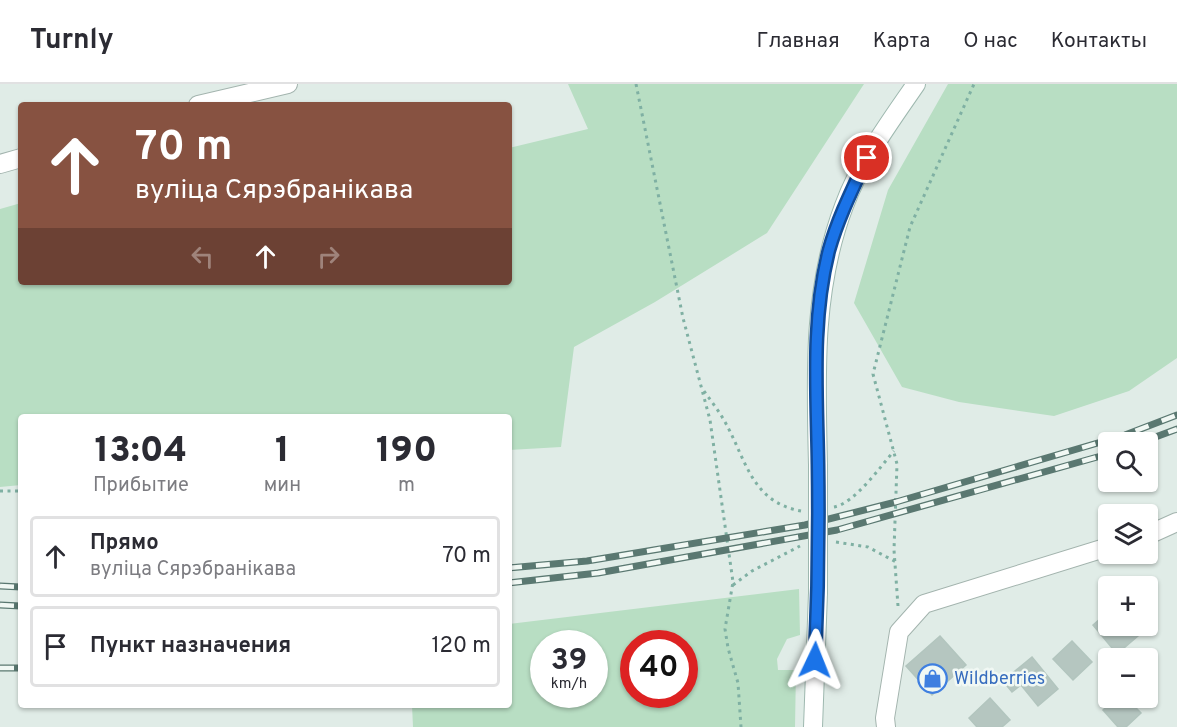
<!DOCTYPE html>
<html lang="ru">
<meta charset="utf-8">
<style>
:root{--surface:#fff;--page:#f7f7f7;--text:#2b2b33;--muted:#7c7c81;--line:#e1e1e2}
body{margin:0;font-family:Overpass,sans-serif;background:var(--page);color:var(--text);height:100vh;display:flex;flex-direction:column;font-size:22px;white-space:nowrap}
*{box-sizing:border-box;margin:0}
p{font-size:20px;color:var(--muted)}
.icon{flex:none;width:33px;height:33px;fill:none;stroke:currentColor;stroke-width:2;stroke-linecap:round;stroke-linejoin:round}
.map{position:relative;flex:1;overflow:hidden}
.panel{position:absolute;left:18px;top:330px;width:494px;height:294px;display:flex;flex-direction:column;background:var(--surface);border-radius:6px;box-shadow:0 2px 4px #0004}
.panel>*{flex:none}
.banner{position:absolute;left:18px;top:18px;width:494px;height:183px;border-radius:6px;box-shadow:0 2px 4px #0004;background:#875241;color:#fff;overflow:hidden}
.controls{position:absolute;left:1098px;top:348px;display:grid;gap:12px}
.controls a{display:grid;place-items:center;width:60px;height:60px;border-radius:6px;background:var(--surface);box-shadow:0 2px 4px #0004;font-size:30px}
.speed{position:absolute;left:530px;top:546px;display:flex;gap:12px;font-size:30px;font-weight:700;text-align:center}
.speed>*{display:grid;place-content:center;width:78px;height:78px;border-radius:50%;background:var(--surface);box-shadow:0 2px 4px #0004;line-height:1}
.speed small{font-size:15px;font-weight:400}
.speed .limit{border:9px solid #d22;background:#fff;color:#111}
.pin{position:absolute;display:grid;place-items:center;width:51px;height:51px;color:#fff;margin:-26px;border:3px solid #fff;border-radius:50%;box-shadow:0 2px 6px #0007}
.me{position:absolute;width:66px;margin:-33px;rotate:2deg;stroke-linejoin:round;filter:drop-shadow(0 0 4px #0008)}
.turn{display:flex;align-items:center;gap:21px;height:126px;padding:0 18px;font-size:27px}
.turn .icon{width:78px;height:78px;stroke-width:2.5}
.turn b{display:block;font-size:42px;line-height:51px}
.lanes{display:flex;align-items:center;height:57px;padding:0 18px;background:#0003;justify-content:center;gap:30px;direction:ltr}
.lanes .off{opacity:.35}
.eta{display:flex;justify-content:space-evenly;align-items:center;height:102px;text-align:center}
.eta b{font-size:36px;font-weight:800;line-height:42px}
ul{padding:0;list-style:none}
li{display:flex;align-items:center;gap:18px;height:81px;margin:0 12px 9px;padding:0 6px;border:3px solid var(--line);border-radius:6px}
li div{flex:1}
li b{display:block;font-size:22px}
li em{font-style:normal}
header{display:flex;align-items:center;gap:36px;box-sizing:border-box;height:84px;padding:0 30px;background:var(--surface);border-bottom:2px solid var(--line)}
header strong{font-size:28px}
nav{display:flex;gap:33px;margin-inline-start:auto;font-size:21px}
.map>svg:first-child{display:block}
.green{fill:#b8dec3;fill-rule:evenodd}
.building{fill:#b5c6c0;stroke:#b2c5be;stroke-width:1.5}
.lines{fill:none;stroke-linecap:round;stroke-linejoin:round}
.street-casing{stroke:#a3b4ae;stroke-width:20}
.secondary-casing{stroke:#9eb8af;stroke-width:20}
.path{stroke:#7fb0a3;stroke-width:3;stroke-dasharray:3 4.5;stroke-linecap:butt}
.street{stroke:#fff;stroke-width:18}
.secondary{stroke:#fff;stroke-width:18}
.rail-casing{stroke:#5a7871;stroke-width:7}
.rail{stroke:#f1f8f4;stroke-width:4.5;stroke-dasharray:14;stroke-linecap:butt}
.secondary-bridge-casing{stroke:#9eb8af;stroke-width:20;stroke-linecap:butt}
.secondary-bridge{stroke:#fff;stroke-width:18}
.route-casing{stroke:#114b97;stroke-width:15}
.route{stroke:#1a73e8;stroke-width:10}
.labels{text-anchor:middle;dominant-baseline:central;stroke-width:5;stroke-linejoin:round;paint-order:stroke}
.shop-label{font-size:18px;fill:#366cbe;stroke:#f1f8f4;text-anchor:start}
</style>
<header>
<strong>Turnly</strong>
<nav><a>Главная</a><a>Карта</a><a>О нас</a><a>Контакты</a></nav>
</header>
<div class="map">
<svg width="1177" height="643" viewBox="0 0 1177 643">
<rect width="100%" height="100%" fill="#e0ece7"/>
<!-- green -->
<path class="green" d="M 568,0 L 864,0 L 767,149 L 655,218 L 574,263 L 561,363 L 509,366 L 508,333 L 21,333 L 21,401 L 0,403 L 0,125 L 21,119 L 21,198 L 508,198 L 509,64 L 588,45 Z
M 948,0 L 1177,0 L 1177,274 L 1129,307 L 1054,332 L 959,318 L 902,303 L 854,219 L 888,106 Z
M 799,505 L 800,551 L 787,555 L 777,575 L 778,586 L 796,586 L 795,643 L 413,643 L 412,621 L 508,621 L 509,540 ZM 543,560 L 594,560 L 594,610 L 543,610 ZM 633,560 L 684,560 L 684,610 L 633,610 Z"/>
<!-- building -->
<path class="building" d="M 1108,528 L 1108,542 L 1129,542 L 1138,552 L 1117,570 L 1093,541 Z
M 940,552 L 966,581 L 932,611 L 906,582 Z
M 1072,557 L 1092,578 L 1073,596 L 1053,575 Z
M 1032,573 L 1058,605 L 1038,622 L 1021,601 L 1012,608 L 1003,597 Z
M 990,614 L 1010,636 L 1002,643 L 977,643 L 969,634 Z
M 1116,614 L 1126,614 L 1141,629 L 1126,643 L 1118,643 L 1103,626 Z"/>
<g class="lines">
<defs>
<path id="street" d="M 198,21 L 288,0
M 0,80 L 21,74
M 1148,451 L 1177,438
M 886,643 L 885,634 L 899,548 L 924,520 L 1108,463"/>
<path id="secondary" d="M 818,381 C 816,293 812,206 844,122 C 860,78 890,38 916,0
M 813,643 L 818,509"/>
</defs>
<!-- street casing -->
<use href="#street" class="street-casing"/>
<!-- secondary casing -->
<use href="#secondary" class="secondary-casing"/>
<!-- path -->
<path class="path" d="M 636,0 L 683,234 L 710,336 L 733,498 L 725,545 L 728,564 L 738,599 L 741,643
M 704,307 C 711,317 719,327 725,338 C 746,375 751,418 801,427
M 0,407 L 21,407
M 834,423 C 855,419 880,383 894,367
M 836,458 L 868,463 L 896,478
M 733,501 L 752,487 L 800,462
M 898,522 L 894,466 L 897,380 L 873,290 L 910,143 L 974,0"/>
<!-- street -->
<use href="#street" class="street"/>
<!-- secondary -->
<use href="#secondary" class="secondary"/>
<defs>
<path id="rail" d="M 1142,358 L 1177,345
M 508,484 L 587,477 L 805,441 L 896,418 L 1125,351 L 1177,331
M 508,499 L 598,489 L 837,446 L 1108,370
M 0,502 L 21,503
M 0,521 L 21,522
M 0,584 L 21,584"/>
</defs>
<!-- rail casing -->
<use href="#rail" class="rail-casing"/>
<!-- rail -->
<use href="#rail" class="rail"/>
<defs>
<path id="secondary-bridge" d="M 818,509 L 818,381"/>
</defs>
<!-- secondary-bridge casing -->
<use href="#secondary-bridge" class="secondary-bridge-casing"/>
<!-- secondary-bridge -->
<use href="#secondary-bridge" class="secondary-bridge"/>
</g>
<g class="lines">
<defs>
<path id="route" d="M 815,576 C 818,511 819,445 818,380 C 817,309 811,236 829,166 C 838,134 853,104 867,74"/>
</defs>
<!-- route casing -->
<use href="#route" class="route-casing"/>
<!-- route -->
<use href="#route" class="route"/>
</g>
<!-- icons -->
<defs>
<symbol id="shop-ring" viewBox="-11 -11 22 22"><circle r="9.5" fill="#f1f8f4" stroke="#3f7fe0" stroke-width="1.5"/><path d="M-5-2.5h2.3a2.7 3.5 0 0 1 5.4 0H5L5.5 6h-11ZM-1.5-2.5h3a1.5 2.3 0 0 0-3 0Z" fill="#3f7fe0"/></symbol>
</defs>
<g fill-rule="evenodd">
<use href="#shop-ring" x="916" y="578" width="33" height="33"/>
</g>
<g class="labels">
<!-- shop labels -->
<g class="shop-label">
<text x="954" y="595">Wildberries</text>
</g>
</g>
</svg>
<div class="controls">
<a><svg class="icon" aria-label="search" viewBox="0 0 24 24"><circle cx="10" cy="10" r="6"/><path d="M15 15l6 6"/></svg></a>
<a><svg class="icon" aria-label="layers" viewBox="0 0 24 24"><path d="M12 4l9 5-9 5-9-5zM3 14l9 5 9-5"/></svg></a>
<a>+</a>
<a>−</a>
</div>
<div class="speed"><div>39<small>km/h</small></div><div class="limit">40</div></div>
<div class="pin" style="left:867px;top:74px;background:#d93025"><svg class="icon" aria-label="arrive" viewBox="0 0 24 24"><path d="M6 21V4h12l-3 4 3 4H6"/></svg></div>
<svg class="me" style="left:815px;top:576px" viewBox="-20 -20 40 40"><path d="M0-17L14 15 0 8-14 15z" fill="#1a73e8" stroke="#fff" stroke-width="4"/></svg>
<div class="banner">
<div class="turn"><svg class="icon" aria-label="ahead" viewBox="0 0 24 24"><path d="M12 20V5M6 11l6-6 6 6"/></svg><div><b>70 m</b>вуліца Сярэбранікава</div></div>
<div class="lanes"><svg class="icon off" aria-label="left" viewBox="0 0 24 24"><path d="M17 20v-9H6M10 6l-5 5 5 5"/></svg><svg class="icon" aria-label="ahead" viewBox="0 0 24 24"><path d="M12 20V5M6 11l6-6 6 6"/></svg><svg class="icon off" aria-label="right" viewBox="0 0 24 24"><path d="M7 20v-9h11M14 6l5 5-5 5"/></svg></div>
</div>
<section class="panel">
<div class="eta">
<div><b>13:04</b><p>Прибытие</p></div>
<div><b>1</b><p>мин</p></div>
<div><b>190</b><p>m</p></div>
</div>
<ul>
<li><svg class="icon" aria-label="ahead" viewBox="0 0 24 24"><path d="M12 20V5M6 11l6-6 6 6"/></svg><div><b>Прямо</b><p>вуліца Сярэбранікава</p></div><em>70 m</em></li>
<li><svg class="icon" aria-label="arrive" viewBox="0 0 24 24"><path d="M6 21V4h12l-3 4 3 4H6"/></svg><div><b>Пункт назначения</b></div><em>120 m</em></li>
</ul>
</section>
</div>
